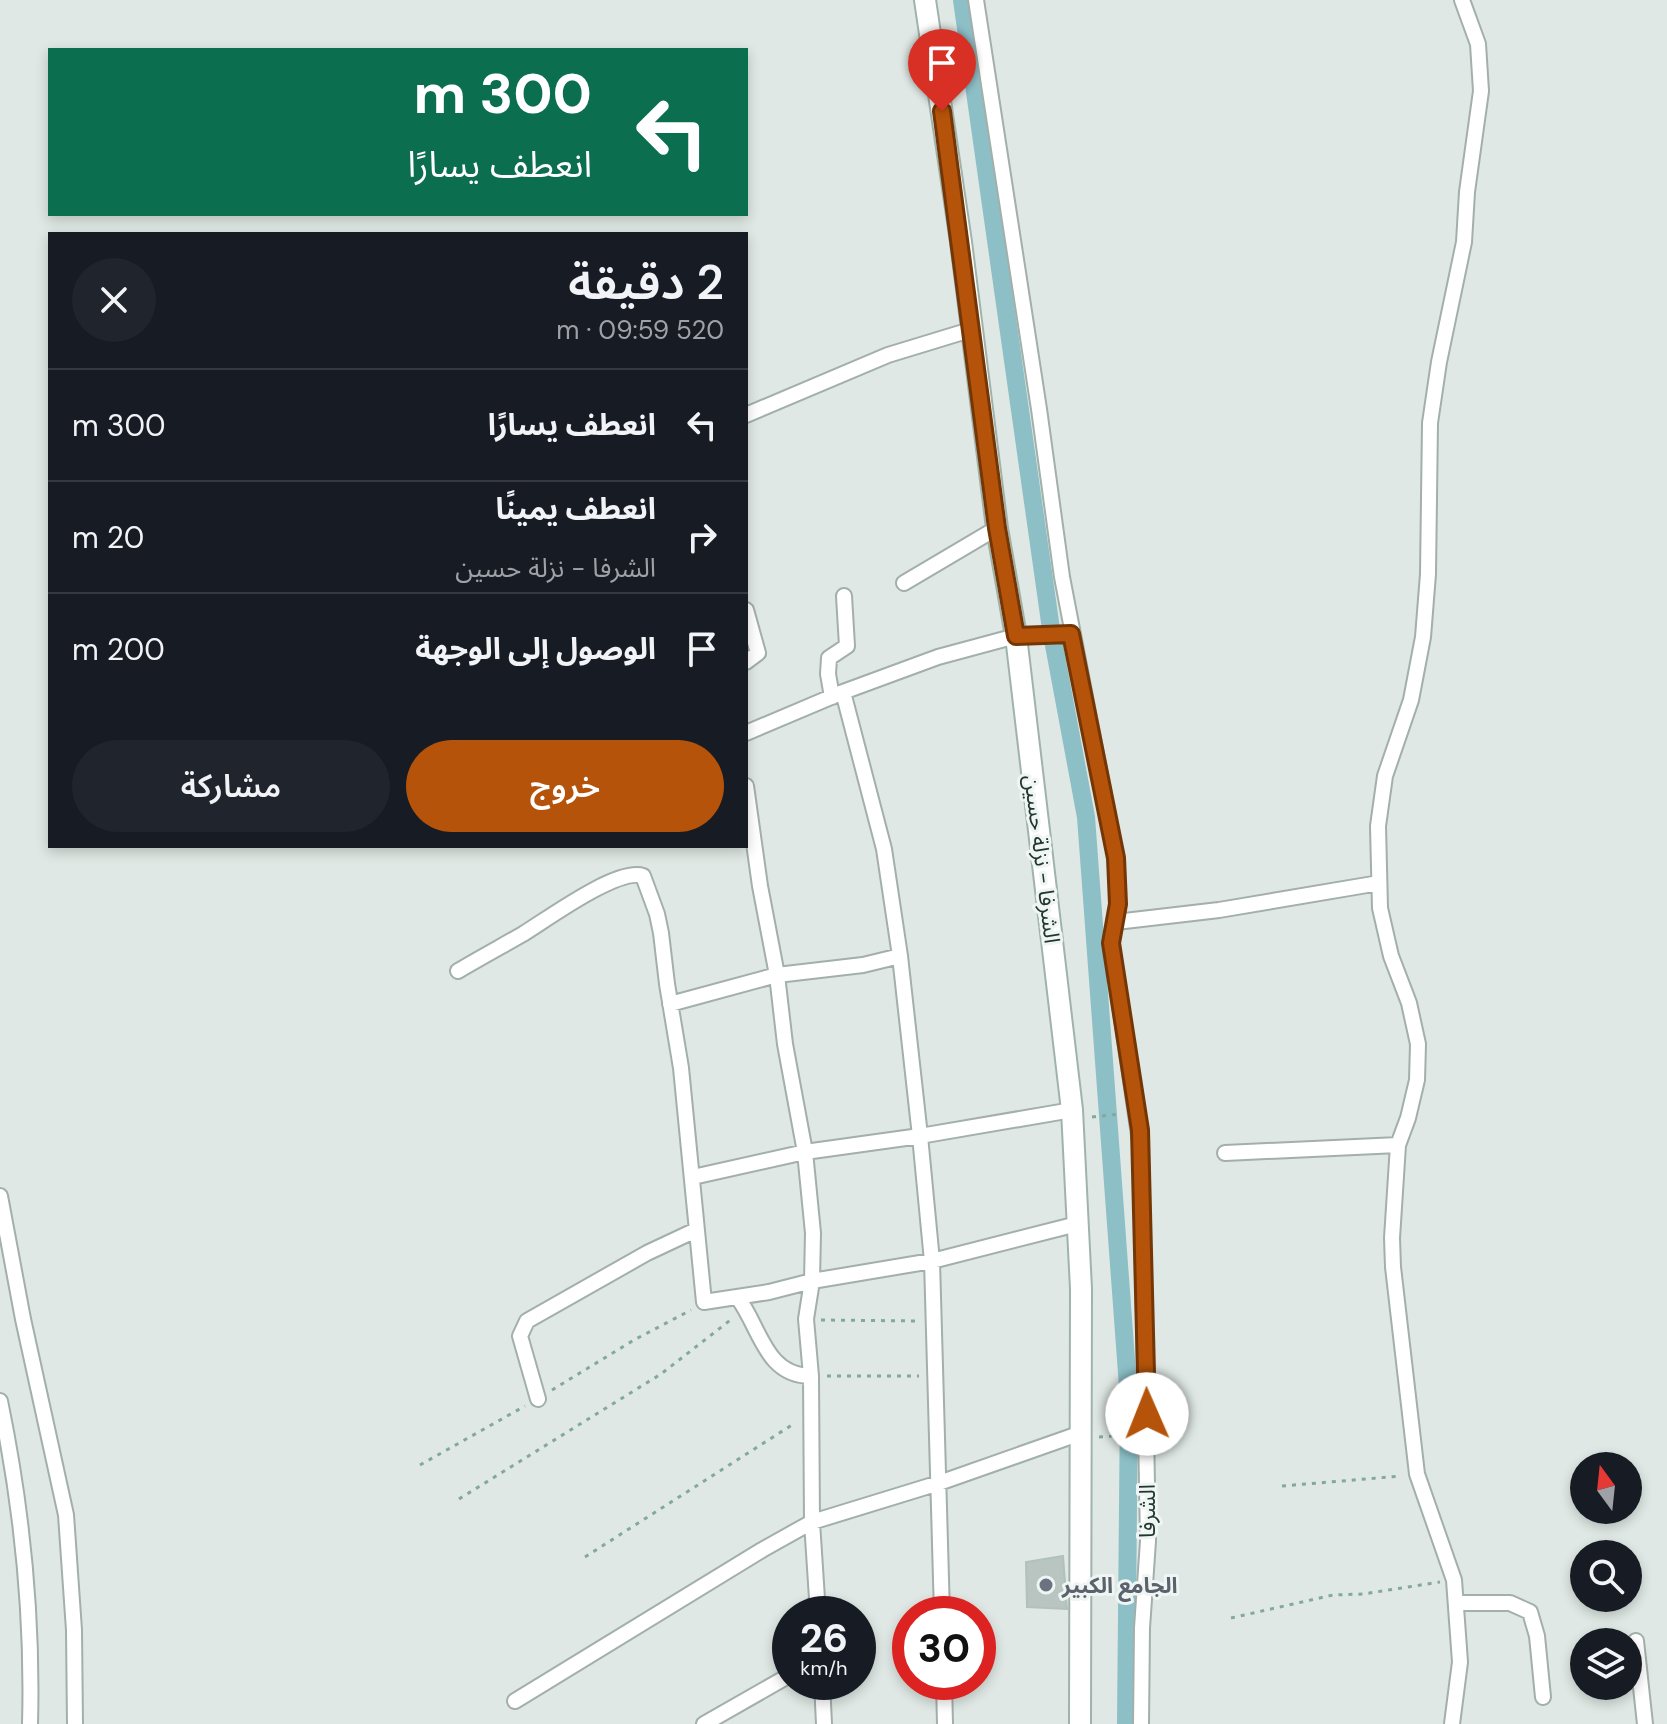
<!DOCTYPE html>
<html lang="ar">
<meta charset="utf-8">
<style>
:root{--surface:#171b24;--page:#20242c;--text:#f1f3f6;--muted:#9ea1a6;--line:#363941;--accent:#b45309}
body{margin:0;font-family:"DM Sans","Noto Sans Arabic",sans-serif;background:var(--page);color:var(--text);direction:rtl;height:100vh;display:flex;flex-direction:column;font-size:30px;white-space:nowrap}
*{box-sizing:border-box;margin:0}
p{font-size:26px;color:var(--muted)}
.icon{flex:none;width:44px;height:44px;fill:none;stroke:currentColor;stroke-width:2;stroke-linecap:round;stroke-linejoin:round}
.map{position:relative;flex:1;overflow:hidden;direction:ltr}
.details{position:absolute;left:48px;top:232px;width:700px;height:616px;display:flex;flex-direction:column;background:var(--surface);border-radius:0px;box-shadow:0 4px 12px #0003;direction:rtl}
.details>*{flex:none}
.hud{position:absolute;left:48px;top:48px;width:700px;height:168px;border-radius:0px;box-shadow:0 4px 12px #0003;direction:rtl;background:#0b6e4f;color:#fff;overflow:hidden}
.needle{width:52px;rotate:345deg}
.fabs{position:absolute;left:1570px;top:1452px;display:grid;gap:16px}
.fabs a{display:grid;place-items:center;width:72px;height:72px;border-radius:50%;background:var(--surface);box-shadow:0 4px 12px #0003;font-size:40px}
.speed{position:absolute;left:772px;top:1596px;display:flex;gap:16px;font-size:40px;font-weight:700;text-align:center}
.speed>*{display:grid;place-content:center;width:104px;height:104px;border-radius:50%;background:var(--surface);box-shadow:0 4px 12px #0003;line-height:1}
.speed small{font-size:20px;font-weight:400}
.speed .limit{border:12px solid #d22;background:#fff;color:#111}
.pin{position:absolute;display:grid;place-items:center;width:68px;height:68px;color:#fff;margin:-82px -34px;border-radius:50% 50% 50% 0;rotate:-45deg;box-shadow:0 0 8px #0007}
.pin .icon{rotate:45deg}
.me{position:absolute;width:88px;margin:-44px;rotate:359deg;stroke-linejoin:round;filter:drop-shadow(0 0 6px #0008)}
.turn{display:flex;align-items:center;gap:28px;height:168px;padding:0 24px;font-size:36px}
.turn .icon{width:104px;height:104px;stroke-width:2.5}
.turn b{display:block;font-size:56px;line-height:68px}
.round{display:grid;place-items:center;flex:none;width:84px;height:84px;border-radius:42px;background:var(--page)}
.head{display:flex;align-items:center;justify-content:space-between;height:136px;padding:0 24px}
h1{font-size:48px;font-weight:600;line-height:60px}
.cta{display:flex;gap:16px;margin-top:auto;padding:16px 24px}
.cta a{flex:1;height:92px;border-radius:48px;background:var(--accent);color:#fff;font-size:32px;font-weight:600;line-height:92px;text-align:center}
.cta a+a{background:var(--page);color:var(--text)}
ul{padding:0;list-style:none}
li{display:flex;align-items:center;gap:24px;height:112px;padding:0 24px;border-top:2px solid var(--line)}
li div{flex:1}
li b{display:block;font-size:30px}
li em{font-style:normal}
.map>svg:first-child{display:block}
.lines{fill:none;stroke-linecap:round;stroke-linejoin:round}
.canal{stroke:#8dbfc7;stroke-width:18}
.building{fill:#b8c5c0;stroke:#b2c1bb;stroke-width:2}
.street-casing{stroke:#a3afab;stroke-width:18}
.secondary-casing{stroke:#a0b3ab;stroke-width:24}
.path{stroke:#83a89c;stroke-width:3;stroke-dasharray:4 6;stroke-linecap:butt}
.street{stroke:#fff;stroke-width:14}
.secondary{stroke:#fff;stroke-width:20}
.route-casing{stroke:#753606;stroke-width:20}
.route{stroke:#b45309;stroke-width:14}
.worship-dot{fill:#6b7280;stroke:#eff5f2;stroke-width:3}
.labels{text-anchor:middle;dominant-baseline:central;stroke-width:6;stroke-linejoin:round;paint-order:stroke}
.street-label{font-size:22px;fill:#223631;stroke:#eff5f2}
.worship-label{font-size:22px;font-weight:bold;fill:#5b616d;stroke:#eff5f2;text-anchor:start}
</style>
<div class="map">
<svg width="1667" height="1724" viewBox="0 0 1667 1724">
<rect width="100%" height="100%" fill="#dfe8e4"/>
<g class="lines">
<!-- canal -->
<path class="canal" d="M 962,0 L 1051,629 L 1086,817 L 1129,1400 L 1126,1724"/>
</g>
<!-- building -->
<path class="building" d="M 1063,1556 L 1067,1609 L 1027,1607 L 1026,1562 Z"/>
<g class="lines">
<defs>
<path id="street" d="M 976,0 L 1039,409 L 1062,577 L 1116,858 L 1118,904 L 1111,943 L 1141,1149 L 1148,1541 L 1142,1628 L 1141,1724
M 746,415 L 888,355 L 970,330
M 904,583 L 997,528
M 746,610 L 758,653 L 746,662
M 843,692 L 884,849 L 900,956 L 920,1136 L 932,1261 L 942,1614
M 832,697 L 828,674 L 829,658 L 847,646 L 844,596
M 746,733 L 843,692 L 938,657 L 1016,636 L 1071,634
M 746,786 L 760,886 L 777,975 L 785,1044 L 805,1152 L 813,1233 L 812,1281 L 806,1319 L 811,1376 L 812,1522 L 818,1614
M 1116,922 L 1219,910 L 1379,883
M 458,971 C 480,958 502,946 523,934 C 546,920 618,867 643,876 L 657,914 L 661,933 L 667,984 L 681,1068 L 704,1302 L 769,1292 L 812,1281 L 932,1261 L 1077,1224
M 670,1004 L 777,975 L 863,965 L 900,956
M 1225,1153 L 1398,1145
M 693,1177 L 805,1152 L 920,1136 L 1072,1110
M 0,1196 L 23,1319 L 66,1515 L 74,1630 L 75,1724
M 738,1298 C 760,1327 765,1376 811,1376
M 538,1399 L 520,1336 L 527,1321 L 647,1253 L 696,1230
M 0,1401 C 22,1508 33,1615 30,1724
M 1457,1603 L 1510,1603 L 1530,1612 L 1537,1636 L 1543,1697
M 1636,1641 L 1645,1724
M 822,1682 L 824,1724
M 944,1682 L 945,1724
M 515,1701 L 762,1550 L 812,1522 L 939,1483 L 1081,1433
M 704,1724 L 790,1675
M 1452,1724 L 1460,1662 L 1454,1580 L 1417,1474 L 1393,1267 L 1392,1238 L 1398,1145 L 1408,1118 L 1417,1080 L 1418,1044 L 1409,1003 L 1391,956 L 1380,908 L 1378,826 L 1385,776 L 1411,700 L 1423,637 L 1428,574 L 1430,423 L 1439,362 L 1464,242 L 1467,192 L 1481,91 L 1478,44 L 1462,0"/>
<path id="secondary" d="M 925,0 L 961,242 L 997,528 L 1016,636 L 1072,1110 L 1081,1289 L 1080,1724"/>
</defs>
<!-- street casing -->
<use href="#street" class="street-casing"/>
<!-- secondary casing -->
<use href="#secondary" class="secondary-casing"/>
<!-- path -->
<path class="path" d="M 1092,1117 L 1120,1114
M 821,1320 L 918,1321
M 827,1376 L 919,1376
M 552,1390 L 634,1340 L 691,1310
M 1099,1437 L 1131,1435
M 420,1465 L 525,1406
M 1282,1486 L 1401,1476
M 459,1499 L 661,1374 L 733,1318
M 585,1557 L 795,1423
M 1231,1618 L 1333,1595 L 1363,1594 L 1440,1582"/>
<!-- street -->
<use href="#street" class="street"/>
<!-- secondary -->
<use href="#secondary" class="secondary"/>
</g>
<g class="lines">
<defs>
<path id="route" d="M 942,111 L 997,528 L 1016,636 L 1071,634 L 1116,858 L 1118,904 L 1111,943 L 1140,1130 L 1147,1414"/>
</defs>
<!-- route casing -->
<use href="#route" class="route-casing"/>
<!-- route -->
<use href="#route" class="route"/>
</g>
<!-- markers -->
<circle class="worship-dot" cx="1046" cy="1585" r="8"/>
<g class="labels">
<!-- street labels -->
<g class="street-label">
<text transform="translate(1042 859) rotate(83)">الشرفا - نزلة حسين</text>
<text transform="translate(1147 1511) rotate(-90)">الشرفا</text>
</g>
<!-- worship labels -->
<g class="worship-label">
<text x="1062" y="1585">الجامع الكبير</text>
</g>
</g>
</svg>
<div class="fabs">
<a><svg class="needle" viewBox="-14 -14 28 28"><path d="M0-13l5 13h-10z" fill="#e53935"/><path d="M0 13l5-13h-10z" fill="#9ea1a6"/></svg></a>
<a><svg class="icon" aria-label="search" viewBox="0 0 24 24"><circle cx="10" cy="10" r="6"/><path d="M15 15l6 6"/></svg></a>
<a><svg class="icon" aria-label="layers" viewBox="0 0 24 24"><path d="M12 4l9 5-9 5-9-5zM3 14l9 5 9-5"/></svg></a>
</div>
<div class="speed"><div>26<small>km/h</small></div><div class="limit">30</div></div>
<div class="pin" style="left:942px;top:111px;background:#d93025"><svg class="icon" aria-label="arrive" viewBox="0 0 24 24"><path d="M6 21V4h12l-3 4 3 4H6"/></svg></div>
<svg class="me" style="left:1147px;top:1414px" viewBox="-20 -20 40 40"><circle r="19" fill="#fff"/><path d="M0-13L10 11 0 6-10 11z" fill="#b45309"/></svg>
<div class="hud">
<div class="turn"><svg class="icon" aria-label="left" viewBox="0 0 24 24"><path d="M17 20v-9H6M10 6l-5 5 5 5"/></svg><div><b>300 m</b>انعطف يسارًا</div></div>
</div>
<section class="details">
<div class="head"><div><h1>2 دقيقة</h1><p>520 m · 09:59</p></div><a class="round"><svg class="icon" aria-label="close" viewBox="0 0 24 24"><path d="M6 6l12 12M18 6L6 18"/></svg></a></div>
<ul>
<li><svg class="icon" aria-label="left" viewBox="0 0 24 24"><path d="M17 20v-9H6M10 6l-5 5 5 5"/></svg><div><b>انعطف يسارًا</b></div><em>300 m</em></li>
<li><svg class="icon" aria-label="right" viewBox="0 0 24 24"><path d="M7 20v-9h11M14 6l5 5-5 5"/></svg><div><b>انعطف يمينًا</b><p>الشرفا - نزلة حسين</p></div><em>20 m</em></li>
<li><svg class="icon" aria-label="arrive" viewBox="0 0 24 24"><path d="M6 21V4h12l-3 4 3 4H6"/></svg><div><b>الوصول إلى الوجهة</b></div><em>200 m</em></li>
</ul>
<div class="cta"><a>خروج</a><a>مشاركة</a></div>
</section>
</div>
